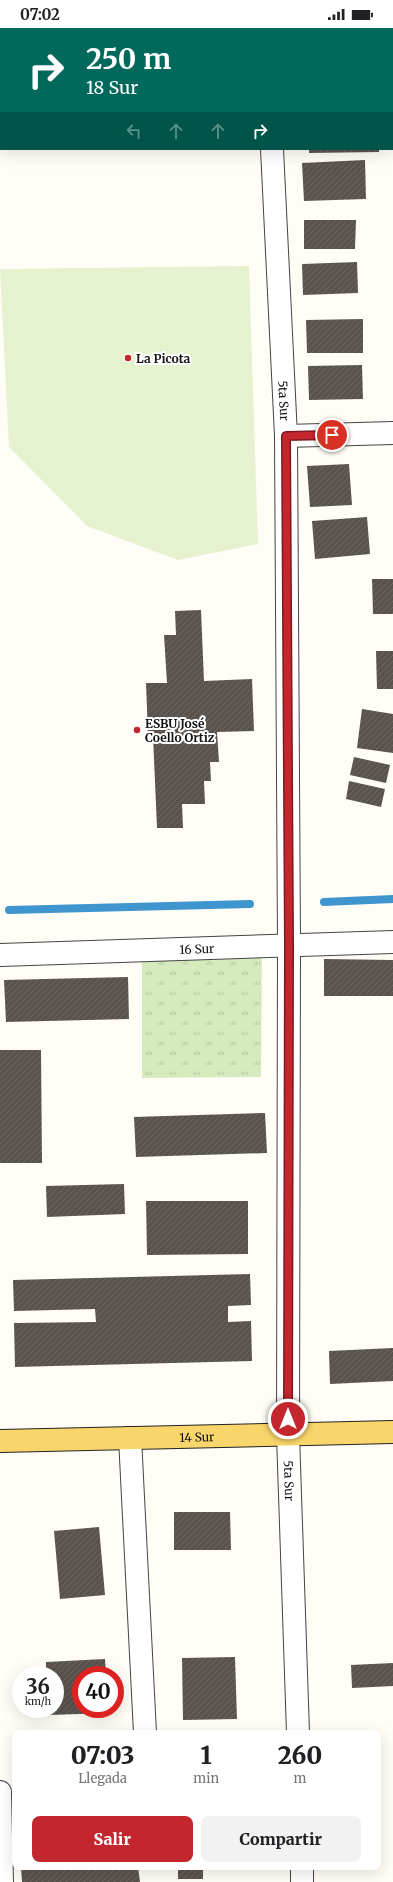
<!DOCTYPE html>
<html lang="es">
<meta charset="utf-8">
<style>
:root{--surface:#fff;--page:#f2f2f2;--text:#202124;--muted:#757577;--accent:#c4262e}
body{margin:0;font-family:Merriweather,serif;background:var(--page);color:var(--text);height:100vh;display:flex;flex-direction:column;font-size:15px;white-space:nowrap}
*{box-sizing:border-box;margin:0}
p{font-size:13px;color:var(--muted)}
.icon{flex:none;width:22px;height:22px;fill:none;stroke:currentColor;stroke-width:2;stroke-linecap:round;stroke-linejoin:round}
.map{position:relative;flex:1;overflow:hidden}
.sheet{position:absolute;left:12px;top:1702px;width:369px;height:140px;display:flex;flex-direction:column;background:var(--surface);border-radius:8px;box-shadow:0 4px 16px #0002}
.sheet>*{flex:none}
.top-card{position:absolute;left:0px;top:0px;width:393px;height:122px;box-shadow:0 4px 16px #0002;background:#00695c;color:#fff;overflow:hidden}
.speed{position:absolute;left:12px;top:1638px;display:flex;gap:8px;font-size:20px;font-weight:700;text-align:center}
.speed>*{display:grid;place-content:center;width:52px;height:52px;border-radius:50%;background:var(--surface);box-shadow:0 4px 16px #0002;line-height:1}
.speed small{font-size:10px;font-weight:400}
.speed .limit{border:6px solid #d22;background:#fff;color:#111}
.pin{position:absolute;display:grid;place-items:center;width:34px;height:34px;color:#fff;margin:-17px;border:2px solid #fff;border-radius:50%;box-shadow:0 1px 4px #0007}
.me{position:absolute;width:44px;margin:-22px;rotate:0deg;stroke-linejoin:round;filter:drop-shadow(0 0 3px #0008)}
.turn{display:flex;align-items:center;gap:14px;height:84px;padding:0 20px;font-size:18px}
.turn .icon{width:52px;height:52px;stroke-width:2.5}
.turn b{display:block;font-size:28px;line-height:34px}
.lanes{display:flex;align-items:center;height:38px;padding:0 20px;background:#0003;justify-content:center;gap:20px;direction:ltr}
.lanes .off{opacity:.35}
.eta{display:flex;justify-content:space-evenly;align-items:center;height:68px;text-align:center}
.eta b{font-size:24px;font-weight:800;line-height:28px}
.button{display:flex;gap:8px;margin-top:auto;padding:8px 20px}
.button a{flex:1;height:46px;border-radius:8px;background:var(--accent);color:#fff;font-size:16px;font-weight:800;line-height:46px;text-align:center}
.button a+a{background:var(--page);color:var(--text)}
.status{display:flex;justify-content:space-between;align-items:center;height:28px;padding:0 20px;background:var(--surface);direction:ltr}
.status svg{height:11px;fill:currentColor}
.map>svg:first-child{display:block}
.park{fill:url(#park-tufts)}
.pitch{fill:#e6f2cf}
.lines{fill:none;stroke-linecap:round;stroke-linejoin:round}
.stream{stroke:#3f96cf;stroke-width:8}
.building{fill:url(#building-hatch)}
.minor-casing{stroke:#444;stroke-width:24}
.major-casing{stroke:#222;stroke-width:24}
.minor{stroke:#fff;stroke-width:22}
.major{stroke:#f9d66b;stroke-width:22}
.route-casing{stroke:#7f191e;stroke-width:10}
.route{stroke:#c4262e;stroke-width:7}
.poi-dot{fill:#c4262e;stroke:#fff;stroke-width:1.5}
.labels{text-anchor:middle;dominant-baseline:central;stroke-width:4;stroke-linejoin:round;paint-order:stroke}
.poi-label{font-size:12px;font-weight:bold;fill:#111;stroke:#fff;text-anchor:start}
.street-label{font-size:12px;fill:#111;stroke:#fff}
</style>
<div class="status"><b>07:02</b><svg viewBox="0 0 49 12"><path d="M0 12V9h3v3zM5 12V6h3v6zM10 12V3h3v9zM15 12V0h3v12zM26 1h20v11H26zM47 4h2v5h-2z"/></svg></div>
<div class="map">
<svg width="393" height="1854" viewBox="0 0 393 1854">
<defs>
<pattern id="park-tufts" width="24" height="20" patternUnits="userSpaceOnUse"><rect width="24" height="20" fill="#d5ebbd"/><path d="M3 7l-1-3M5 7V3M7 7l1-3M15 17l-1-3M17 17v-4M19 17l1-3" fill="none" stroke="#b6c8a1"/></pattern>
<pattern id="building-hatch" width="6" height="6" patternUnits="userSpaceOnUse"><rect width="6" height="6" fill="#5a524d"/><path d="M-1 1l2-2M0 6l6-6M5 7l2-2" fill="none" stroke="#6d6662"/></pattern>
</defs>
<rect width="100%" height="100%" fill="#fffdf5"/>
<!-- park -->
<path class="park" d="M 262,926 L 261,1049 L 142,1050 L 142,930 Z"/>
<!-- pitch -->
<path class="pitch" d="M 249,238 L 258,516 L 178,532 L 87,498 L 9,419 L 0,241 Z"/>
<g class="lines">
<!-- stream -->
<path class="stream" d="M 324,874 L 393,871
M 9,882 L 250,876"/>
</g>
<!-- building -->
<path class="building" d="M 309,121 L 379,121 L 379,124 L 309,125 Z
M 365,132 L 366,171 L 304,173 L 302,135 Z
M 304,192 L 356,192 L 355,221 L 304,221 Z
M 357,234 L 358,265 L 303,267 L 302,236 Z
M 363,291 L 363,325 L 307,325 L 306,292 Z
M 362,337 L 363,371 L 309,372 L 308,338 Z
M 349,436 L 352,477 L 310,479 L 307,438 Z
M 367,489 L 370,526 L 315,531 L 312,493 Z
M 372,551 L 393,551 L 393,586 L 373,586 Z
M 201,582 L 204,653 L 252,651 L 254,703 L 217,704 L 219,734 L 210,734 L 211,753 L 204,753 L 205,776 L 182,776 L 183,800 L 157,800 L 153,708 L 148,708 L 146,655 L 167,655 L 164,607 L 176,607 L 175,583 Z
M 376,623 L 393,623 L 393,661 L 377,661 Z
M 362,681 L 393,686 L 393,725 L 357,720 Z
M 354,729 L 390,737 L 386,755 L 350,747 Z
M 349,753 L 385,761 L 381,779 L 346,771 Z
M 324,931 L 393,932 L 393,968 L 324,968 Z
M 128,949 L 129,991 L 6,994 L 4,952 Z
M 0,1022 L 41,1022 L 42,1135 L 0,1135 Z
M 265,1085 L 267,1125 L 136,1129 L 134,1089 Z
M 124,1156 L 125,1186 L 47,1189 L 46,1158 Z
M 146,1173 L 248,1173 L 248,1226 L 147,1227 Z
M 250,1246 L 251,1277 L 228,1278 L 228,1294 L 251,1293 L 252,1333 L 15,1339 L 14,1295 L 96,1294 L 95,1281 L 14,1283 L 13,1252 Z
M 393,1320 L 393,1353 L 330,1356 L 329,1323 Z
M 174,1484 L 230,1484 L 231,1522 L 174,1522 Z
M 99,1499 L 105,1567 L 60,1571 L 54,1503 Z
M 235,1629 L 237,1691 L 183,1692 L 182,1630 Z
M 105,1631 L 106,1647 L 81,1647 L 81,1681 L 107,1681 L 108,1685 L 49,1687 L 48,1681 L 55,1681 L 55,1647 L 46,1647 L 46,1634 Z
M 393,1635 L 393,1658 L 352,1660 L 351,1637 Z
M 21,1839 L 138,1839 L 140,1854 L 22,1854 Z
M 178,1839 L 203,1839 L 203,1851 L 178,1851 Z"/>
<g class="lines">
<defs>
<g id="minor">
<path d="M 266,0 L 266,1"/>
<path id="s1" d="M 272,121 L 286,408 L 289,917 L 288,1407 L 298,1705"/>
<path d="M 286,408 L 393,405"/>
<path id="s2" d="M 0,927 L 393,914"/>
<path d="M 130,1410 L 145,1705"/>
<path d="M 0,1764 L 2,1854"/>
<path d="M 302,1839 L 302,1854"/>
</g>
<g id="major">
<path id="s3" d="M 0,1413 L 393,1404"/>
</g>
</defs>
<!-- minor casing -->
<use href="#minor" class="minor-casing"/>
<!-- major casing -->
<use href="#major" class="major-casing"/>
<!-- minor -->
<use href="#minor" class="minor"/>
<!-- major -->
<use href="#major" class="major"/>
</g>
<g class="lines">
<defs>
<path id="route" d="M 288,1391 L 289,917 L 286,408 L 332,407"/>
</defs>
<!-- route casing -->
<use href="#route" class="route-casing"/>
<!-- route -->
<use href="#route" class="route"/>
</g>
<!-- markers -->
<g class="poi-dot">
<circle cx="128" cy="330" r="4"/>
<circle cx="137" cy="702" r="4"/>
</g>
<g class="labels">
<!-- poi labels -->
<g class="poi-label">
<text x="136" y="330">La Picota</text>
<text x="145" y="695">ESBU José<tspan x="145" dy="14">Coello Ortiz</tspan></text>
</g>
<!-- street labels -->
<g class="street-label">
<text stroke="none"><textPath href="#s1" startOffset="252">5ta Sur</textPath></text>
<text stroke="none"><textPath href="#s2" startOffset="197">16 Sur</textPath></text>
<text stroke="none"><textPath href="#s3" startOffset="197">14 Sur</textPath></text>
<text stroke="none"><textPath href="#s1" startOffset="1332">5ta Sur</textPath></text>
</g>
</g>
</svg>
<div class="speed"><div>36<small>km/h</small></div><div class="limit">40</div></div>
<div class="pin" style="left:332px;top:407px;background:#d93025"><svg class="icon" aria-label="arrive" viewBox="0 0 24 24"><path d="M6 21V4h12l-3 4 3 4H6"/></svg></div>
<svg class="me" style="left:288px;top:1391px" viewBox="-20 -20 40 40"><circle r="17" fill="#c4262e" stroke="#fff" stroke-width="3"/><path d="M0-11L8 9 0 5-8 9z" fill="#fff"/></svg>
<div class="top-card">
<div class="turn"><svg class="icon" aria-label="right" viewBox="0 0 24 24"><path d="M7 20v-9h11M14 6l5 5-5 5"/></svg><div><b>250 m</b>18 Sur</div></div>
<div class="lanes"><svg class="icon off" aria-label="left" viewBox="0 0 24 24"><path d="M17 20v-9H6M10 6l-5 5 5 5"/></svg><svg class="icon off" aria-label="ahead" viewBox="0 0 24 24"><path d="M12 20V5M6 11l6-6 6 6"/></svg><svg class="icon off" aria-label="ahead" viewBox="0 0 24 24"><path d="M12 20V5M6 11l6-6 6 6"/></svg><svg class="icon" aria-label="right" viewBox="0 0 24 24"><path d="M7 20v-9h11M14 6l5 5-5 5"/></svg></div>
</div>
<section class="sheet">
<div class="eta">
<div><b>07:03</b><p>Llegada</p></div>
<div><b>1</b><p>min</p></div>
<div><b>260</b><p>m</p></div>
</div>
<div class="button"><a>Salir</a><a>Compartir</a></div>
</section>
</div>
